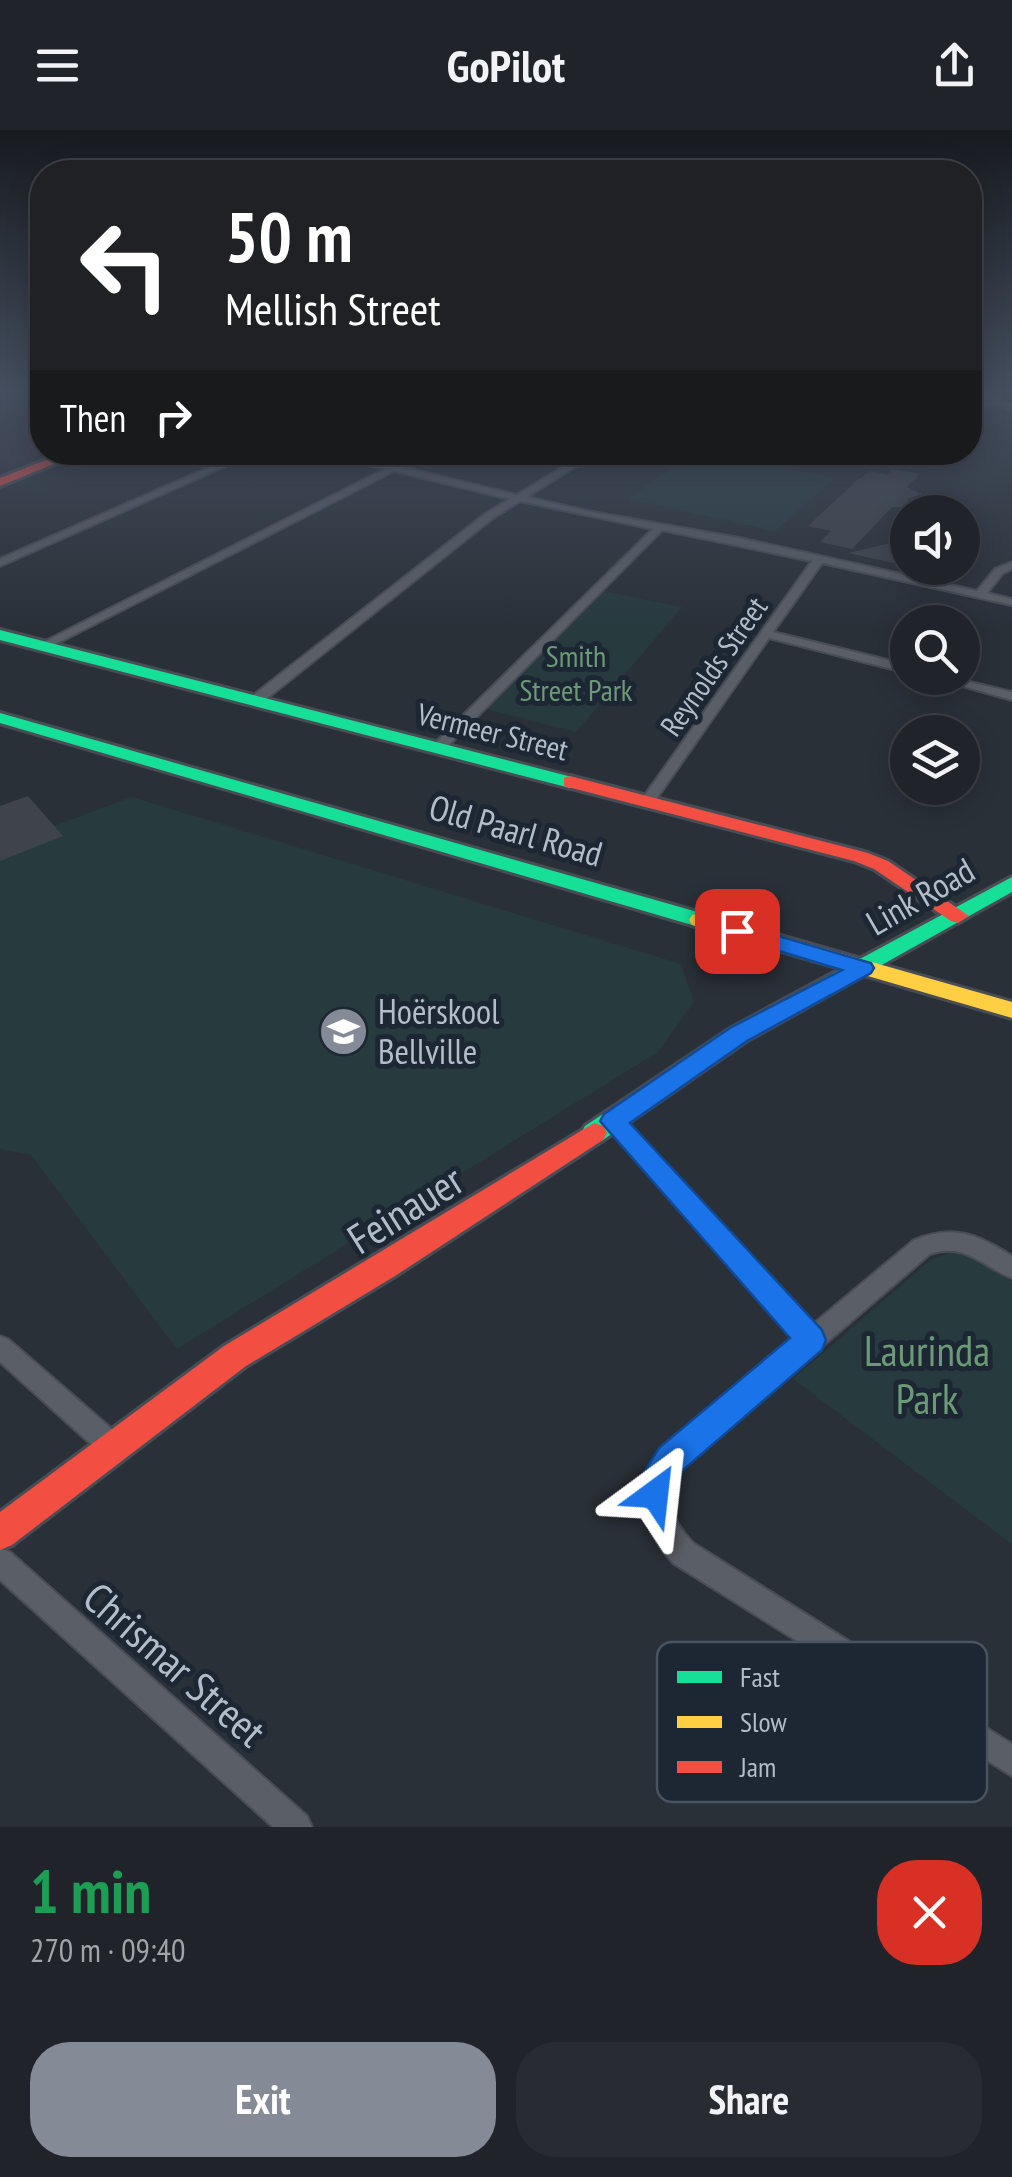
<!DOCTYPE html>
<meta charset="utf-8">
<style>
:root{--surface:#20242a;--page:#282c32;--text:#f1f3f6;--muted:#a2a4a8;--line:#3d4147;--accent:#848b96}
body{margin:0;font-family:"PT Sans Narrow",sans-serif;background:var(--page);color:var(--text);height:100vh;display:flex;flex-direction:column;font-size:38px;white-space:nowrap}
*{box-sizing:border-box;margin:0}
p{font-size:32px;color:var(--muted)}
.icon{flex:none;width:55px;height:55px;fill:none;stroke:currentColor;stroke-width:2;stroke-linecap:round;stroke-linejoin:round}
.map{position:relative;height:1697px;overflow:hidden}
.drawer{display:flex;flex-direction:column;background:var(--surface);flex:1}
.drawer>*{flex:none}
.top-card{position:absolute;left:30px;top:30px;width:952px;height:305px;border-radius:40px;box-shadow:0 5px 25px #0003,0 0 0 2px var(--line);background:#202124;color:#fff;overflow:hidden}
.buttons{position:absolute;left:890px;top:365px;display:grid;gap:20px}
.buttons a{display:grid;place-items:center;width:90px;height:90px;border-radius:50%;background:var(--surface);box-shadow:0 5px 25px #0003,0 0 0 2px var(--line);font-size:50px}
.pin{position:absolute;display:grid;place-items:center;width:85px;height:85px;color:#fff;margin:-42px;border-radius:20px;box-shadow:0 5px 15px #0006}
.me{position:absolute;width:110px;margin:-55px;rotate:30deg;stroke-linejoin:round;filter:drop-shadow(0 0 8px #0008)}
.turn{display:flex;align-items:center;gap:35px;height:210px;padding:0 30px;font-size:45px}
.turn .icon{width:130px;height:130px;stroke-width:2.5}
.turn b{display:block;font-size:70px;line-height:85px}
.then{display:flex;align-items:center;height:95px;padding:0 30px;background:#0003;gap:20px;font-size:38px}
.round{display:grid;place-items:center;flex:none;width:105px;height:105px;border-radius:40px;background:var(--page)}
.headline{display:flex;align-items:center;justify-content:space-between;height:170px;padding:0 30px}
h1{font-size:60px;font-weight:800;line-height:75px;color:#1e9e55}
.cta{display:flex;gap:20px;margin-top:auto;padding:20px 30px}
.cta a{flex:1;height:115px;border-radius:40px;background:var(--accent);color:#fff;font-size:40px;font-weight:800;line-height:115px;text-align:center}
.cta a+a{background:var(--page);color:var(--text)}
header{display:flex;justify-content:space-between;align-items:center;height:130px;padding:0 30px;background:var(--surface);font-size:45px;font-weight:800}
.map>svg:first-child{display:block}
.medical{fill:#31303e}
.green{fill:#273a3e}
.building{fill:#3f444c}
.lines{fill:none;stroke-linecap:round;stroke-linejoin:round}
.street-casing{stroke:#484c55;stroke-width:4}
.fast-casing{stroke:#484c55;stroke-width:6}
.slow-casing{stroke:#484c55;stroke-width:6}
.jam-casing{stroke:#484c55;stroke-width:6}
.street{fill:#5a5e66;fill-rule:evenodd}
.fast{fill:#16e098;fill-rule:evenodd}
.slow{fill:#ffcf43;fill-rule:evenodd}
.jam{fill:#f24e42;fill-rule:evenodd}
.route{fill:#1a73e8;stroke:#114b97;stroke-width:2.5}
.labels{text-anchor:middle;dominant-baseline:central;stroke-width:10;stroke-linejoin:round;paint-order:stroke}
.far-park-label{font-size:30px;fill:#6b9a76;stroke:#1d2633}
.far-street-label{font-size:30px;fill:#b4bcc9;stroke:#1d2633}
.street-label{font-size:35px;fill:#b4bcc9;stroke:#1d2633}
.poi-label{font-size:35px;fill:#b4bcc9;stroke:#1d2633;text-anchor:start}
.near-street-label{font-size:42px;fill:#b4bcc9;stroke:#1d2633}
.near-park-label{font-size:42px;fill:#6b9a76;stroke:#1d2633}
.key{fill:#1d2633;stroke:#4a5360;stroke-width:2.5}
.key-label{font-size:28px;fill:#b4bcc9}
</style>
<header><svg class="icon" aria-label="menu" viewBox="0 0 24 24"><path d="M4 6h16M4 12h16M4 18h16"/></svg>GoPilot<svg class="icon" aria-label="share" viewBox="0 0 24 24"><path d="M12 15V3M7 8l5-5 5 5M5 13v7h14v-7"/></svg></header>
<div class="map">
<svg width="1012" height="1697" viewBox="0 0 1012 1697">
<rect width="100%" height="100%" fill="#2a3038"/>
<!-- medical -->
<path class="medical" d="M 0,261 L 42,261 L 45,323 L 0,339 Z"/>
<!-- green -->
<path class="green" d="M 694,323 L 707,323 L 835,348 L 775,401 L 628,369 Z
M 602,461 L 682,477 L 576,602 L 486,579 Z
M 132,667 L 681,834 L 694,872 L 658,922 L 177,1219 L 31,1025 L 0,1019 L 0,716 Z
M 953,1122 L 978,1129 L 1012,1151 L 1012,1414 L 793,1249 L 932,1129 Z"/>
<!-- building -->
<path class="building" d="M 893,339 L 920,344 L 907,357 L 922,364 L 908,368 L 908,378 L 892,377 L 852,419 L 820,412 L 831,401 L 808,396 L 856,351 L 871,341 L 887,345 Z
M 908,409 L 908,436 L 848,423 Z
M 28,666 L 63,706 L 0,731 L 0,676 Z"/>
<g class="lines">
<defs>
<path id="street" d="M 970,261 C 986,261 998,268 1012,274 L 1012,279 L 999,275 L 970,278 L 970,274 L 991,271 Z
M 244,322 L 257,322 L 0,436 L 0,429 Z
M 321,322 L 338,322 L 392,335 L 417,322 L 429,322 L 402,337 L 517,365 L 587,322 L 598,322 L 527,367 L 587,381 L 739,408 L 977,461 L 995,439 L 1012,432 L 1012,439 L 1003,443 L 987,463 L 1012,469 L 1012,475 L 822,433 L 773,502 L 908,535 L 908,543 L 769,508 L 652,675 L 647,676 L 640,672 L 812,431 L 662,400 L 443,621 L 438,622 L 431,618 L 433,615 L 653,399 L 520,371 L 493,388 L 260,574 L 250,574 L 250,568 L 485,384 L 510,369 L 394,341 L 46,519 L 36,516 L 385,339 Z
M 934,548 L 953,548 L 1012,562 L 1012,570 Z
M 613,983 L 620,986 L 812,1195 L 914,1110 C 954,1094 977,1104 1012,1126 L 1012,1148 C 982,1136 964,1112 930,1124 L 680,1338 C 661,1366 671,1390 693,1413 L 1012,1614 L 1012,1646 L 673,1433 C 640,1396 634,1362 662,1320 L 795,1209 L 606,996 L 603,991 L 606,986 Z
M 0,1206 L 8,1209 L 121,1307 L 125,1316 L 121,1325 L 112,1328 L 103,1325 L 0,1232 Z
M 0,1418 L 10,1422 L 307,1686 L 312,1697 L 273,1697 L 0,1450 Z"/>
<path id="fast" d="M 0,500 L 576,648 L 579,652 L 570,658 L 0,510 Z
M 0,583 L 708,785 L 711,790 L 700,797 L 692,795 L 0,593 Z
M 1012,747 L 1012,762 L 746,911 L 603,1010 L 594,1013 L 585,1010 L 581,1003 L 585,996 L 730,899 Z"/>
<path id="slow" d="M 700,783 L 1012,872 L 1012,888 L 692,795 L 689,790 L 692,785 Z"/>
<path id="jam" d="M 66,322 L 83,322 L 0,356 L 0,348 Z
M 570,646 L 868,723 L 888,731 L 969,786 L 958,793 L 951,791 L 874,739 L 854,731 L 564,656 L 564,648 Z
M 594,993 L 603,996 L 607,1003 L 603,1010 L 395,1146 L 246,1236 L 12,1415 L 0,1420 L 0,1382 L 224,1216 Z"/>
</defs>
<!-- street casing -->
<use href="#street" class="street-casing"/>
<!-- fast casing -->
<use href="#fast" class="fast-casing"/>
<!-- slow casing -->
<use href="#slow" class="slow-casing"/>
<!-- jam casing -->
<use href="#jam" class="jam-casing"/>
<!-- street -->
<use href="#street" class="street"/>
<!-- fast -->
<use href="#fast" class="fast"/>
<!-- slow -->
<use href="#slow" class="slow"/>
<!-- jam -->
<use href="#jam" class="jam"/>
</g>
<!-- sky -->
<linearGradient id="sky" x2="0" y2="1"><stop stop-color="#171a1f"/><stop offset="0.52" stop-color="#444e5e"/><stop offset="1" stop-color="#444e5e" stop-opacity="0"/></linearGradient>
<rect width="1012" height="499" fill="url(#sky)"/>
<!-- route -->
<path class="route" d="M 737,794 L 871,833 L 874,838 L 871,843 L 747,911 L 630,993 L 822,1200 L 826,1210 L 822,1220 L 683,1340 L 667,1376 L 655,1381 L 643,1376 C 634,1353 647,1336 660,1317 L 790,1208 L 600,991 L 604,984 L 730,898 L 842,840 L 729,806 L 726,801 L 729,796 Z"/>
<!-- icons -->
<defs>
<symbol id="school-disc" viewBox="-11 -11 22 22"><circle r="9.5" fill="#848b96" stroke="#1d2633"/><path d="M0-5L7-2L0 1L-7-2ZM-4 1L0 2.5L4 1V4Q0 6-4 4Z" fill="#fff"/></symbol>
</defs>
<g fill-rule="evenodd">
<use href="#school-disc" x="316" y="874" width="55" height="55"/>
</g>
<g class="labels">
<!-- far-park labels -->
<g class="far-park-label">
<text x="576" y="525">Smith<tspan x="576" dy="34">Street Park</tspan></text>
</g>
<!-- far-street labels -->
<g class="far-street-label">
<text transform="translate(713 536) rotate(-55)">Reynolds Street</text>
<text transform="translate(493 601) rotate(14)">Vermeer Street</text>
</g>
<!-- street labels -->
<g class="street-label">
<text transform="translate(516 700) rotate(16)">Old Paarl Road</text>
<text transform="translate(920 766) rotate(-30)">Link Road</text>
</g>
<!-- poi labels -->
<g class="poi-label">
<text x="378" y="881">Hoërskool<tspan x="378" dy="40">Bellville</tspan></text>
</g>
<!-- near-street labels -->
<g class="near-street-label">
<text transform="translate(405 1079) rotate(-32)">Feinauer</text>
<text transform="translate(175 1534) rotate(41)">Chrismar Street</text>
</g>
<!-- near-park labels -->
<g class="near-park-label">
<text x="927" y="1220">Laurinda<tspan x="927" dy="48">Park</tspan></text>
</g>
</g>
<!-- legend -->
<rect x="657" y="1512" width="330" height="160" rx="15" class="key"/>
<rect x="677" y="1541" width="45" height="12" fill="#16e098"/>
<rect x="677" y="1586" width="45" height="12" fill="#ffcf43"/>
<rect x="677" y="1631" width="45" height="12" fill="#f24e42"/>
<g class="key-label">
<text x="740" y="1557">Fast</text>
<text x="740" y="1602">Slow</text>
<text x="740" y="1647">Jam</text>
</g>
</svg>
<div class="buttons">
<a><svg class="icon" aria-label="sound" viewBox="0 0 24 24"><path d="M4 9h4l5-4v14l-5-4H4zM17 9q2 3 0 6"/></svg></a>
<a><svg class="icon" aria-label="search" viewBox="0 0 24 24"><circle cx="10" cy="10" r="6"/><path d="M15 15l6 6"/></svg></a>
<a><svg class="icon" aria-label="layers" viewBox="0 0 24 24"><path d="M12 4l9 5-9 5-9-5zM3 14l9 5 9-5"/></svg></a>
</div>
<div class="pin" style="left:737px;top:801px;background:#d93025"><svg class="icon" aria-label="arrive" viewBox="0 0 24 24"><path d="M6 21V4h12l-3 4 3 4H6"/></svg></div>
<svg class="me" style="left:655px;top:1364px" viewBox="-20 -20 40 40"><path d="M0-17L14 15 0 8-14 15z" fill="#1a73e8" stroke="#fff" stroke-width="4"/></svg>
<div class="top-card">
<div class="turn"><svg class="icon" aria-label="left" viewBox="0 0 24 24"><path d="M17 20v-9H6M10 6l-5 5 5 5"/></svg><div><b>50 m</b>Mellish Street</div></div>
<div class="then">Then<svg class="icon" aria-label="right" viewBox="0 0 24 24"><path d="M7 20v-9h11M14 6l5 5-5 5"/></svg></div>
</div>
</div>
<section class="drawer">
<div class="headline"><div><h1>1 min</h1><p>270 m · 09:40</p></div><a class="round" style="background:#d93025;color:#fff"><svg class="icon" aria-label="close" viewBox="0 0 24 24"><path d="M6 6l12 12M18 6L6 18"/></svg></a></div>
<div class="cta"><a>Exit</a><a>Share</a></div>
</section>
